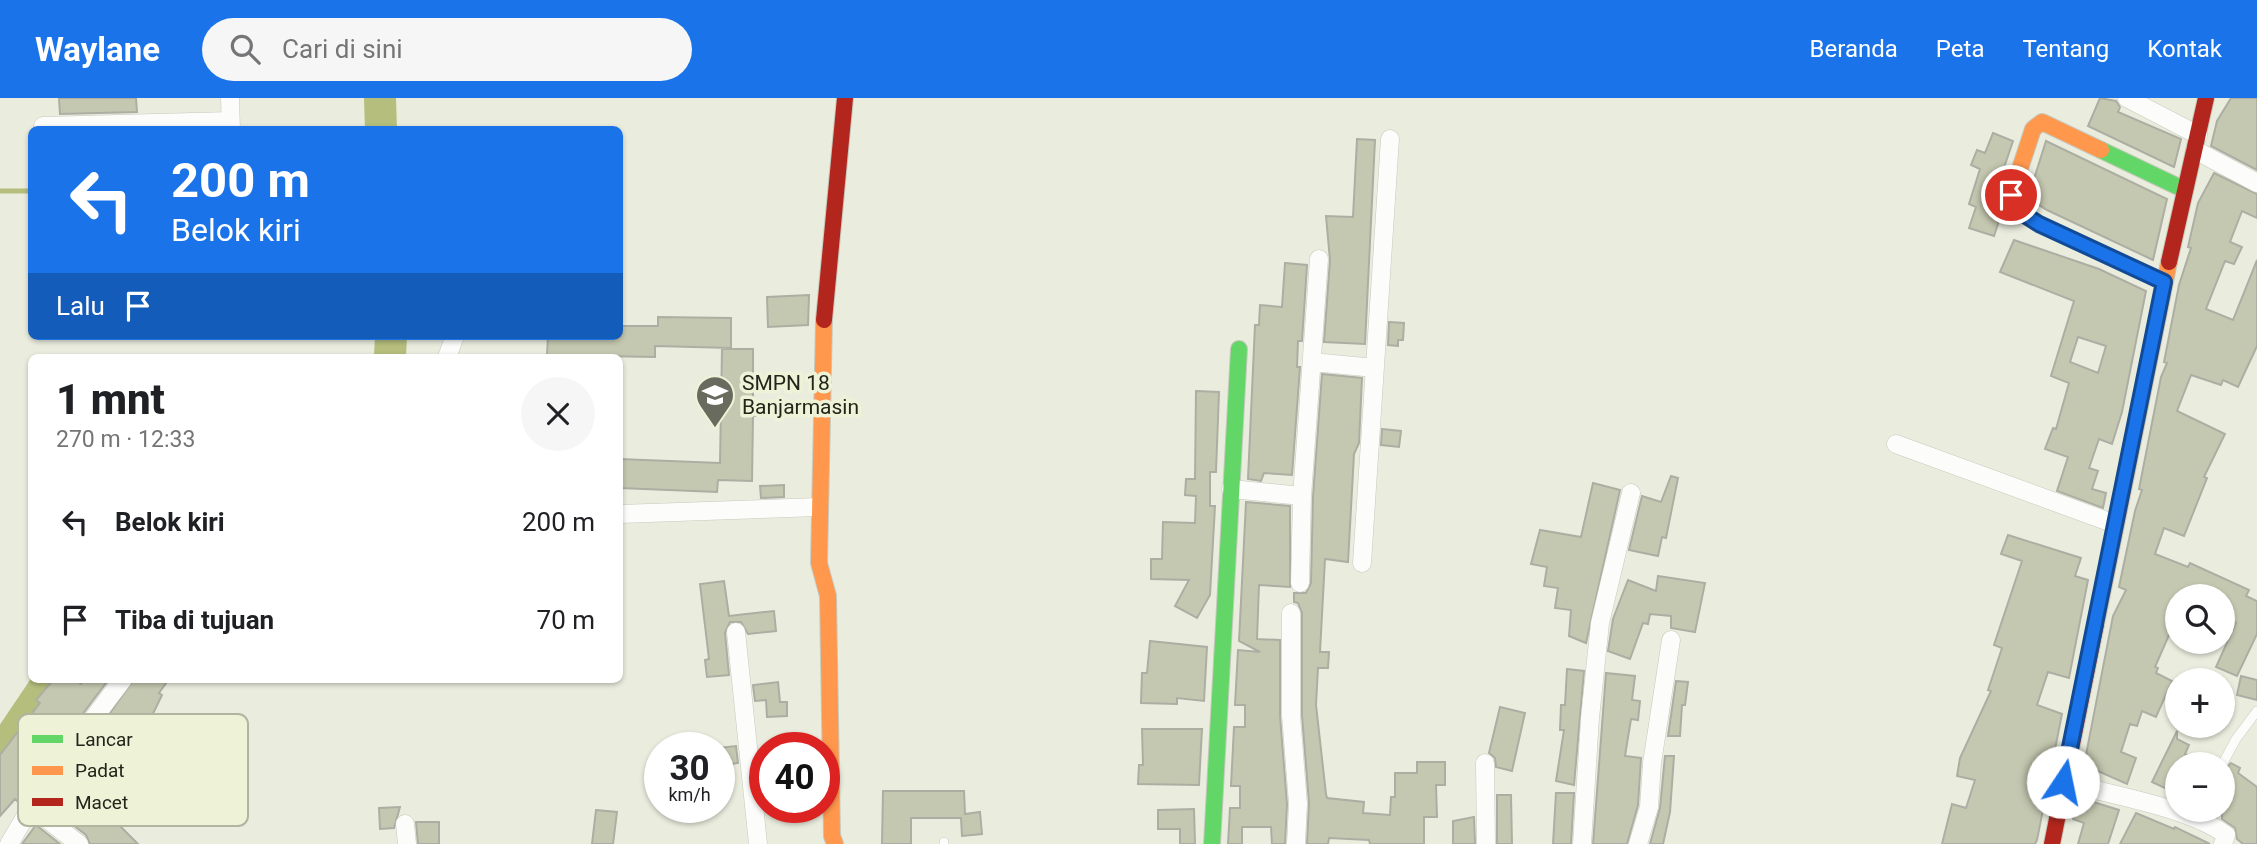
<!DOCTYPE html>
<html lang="id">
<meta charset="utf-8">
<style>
:root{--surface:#fff;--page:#f6f6f6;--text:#202124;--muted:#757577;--accent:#1a73e8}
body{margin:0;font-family:Roboto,sans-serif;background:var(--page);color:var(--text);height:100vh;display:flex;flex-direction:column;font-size:26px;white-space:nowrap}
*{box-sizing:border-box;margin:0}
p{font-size:23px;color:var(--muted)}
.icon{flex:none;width:38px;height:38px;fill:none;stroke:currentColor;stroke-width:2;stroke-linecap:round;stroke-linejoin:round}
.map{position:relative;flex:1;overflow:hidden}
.side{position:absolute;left:28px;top:256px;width:595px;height:329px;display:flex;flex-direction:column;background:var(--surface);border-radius:10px;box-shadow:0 2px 5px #0004}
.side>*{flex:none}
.top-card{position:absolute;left:28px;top:28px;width:595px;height:214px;border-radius:10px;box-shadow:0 2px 5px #0004;background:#1a73e8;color:#fff;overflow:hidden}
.tools{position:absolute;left:2165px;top:486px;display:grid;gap:14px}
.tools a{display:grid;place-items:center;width:70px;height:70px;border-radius:50%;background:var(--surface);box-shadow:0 2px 5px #0004;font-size:35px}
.speed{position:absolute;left:644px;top:634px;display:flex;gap:14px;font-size:35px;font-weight:700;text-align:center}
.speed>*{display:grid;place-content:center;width:91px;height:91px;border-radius:50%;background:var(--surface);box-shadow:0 2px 5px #0004;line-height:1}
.speed small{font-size:18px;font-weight:400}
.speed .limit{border:10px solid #d22;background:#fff;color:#111}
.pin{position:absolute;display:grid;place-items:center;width:60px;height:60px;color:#fff;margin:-30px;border:4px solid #fff;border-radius:50%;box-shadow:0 2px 7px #0007}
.me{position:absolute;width:77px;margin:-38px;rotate:11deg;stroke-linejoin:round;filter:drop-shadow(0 0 5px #0008)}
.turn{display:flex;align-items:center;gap:24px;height:147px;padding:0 28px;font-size:32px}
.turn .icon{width:91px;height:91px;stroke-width:2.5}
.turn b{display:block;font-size:49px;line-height:60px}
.then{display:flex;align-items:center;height:66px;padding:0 28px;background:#0003;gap:14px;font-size:26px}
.round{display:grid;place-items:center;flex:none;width:74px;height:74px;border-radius:37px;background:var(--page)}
.summary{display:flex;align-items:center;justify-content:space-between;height:119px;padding:0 28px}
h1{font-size:42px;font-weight:800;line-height:52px}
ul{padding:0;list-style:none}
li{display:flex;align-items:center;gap:21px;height:98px;padding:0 28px}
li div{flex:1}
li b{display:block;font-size:26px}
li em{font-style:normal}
header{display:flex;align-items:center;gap:42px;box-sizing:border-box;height:98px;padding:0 35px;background:var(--accent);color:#fff}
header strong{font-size:33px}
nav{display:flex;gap:38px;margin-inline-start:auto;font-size:24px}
.search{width:490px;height:63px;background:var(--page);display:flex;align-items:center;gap:18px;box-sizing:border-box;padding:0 24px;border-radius:38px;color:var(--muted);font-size:26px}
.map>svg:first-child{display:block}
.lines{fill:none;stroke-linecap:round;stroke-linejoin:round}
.stream{stroke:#b6be7d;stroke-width:5}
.river{stroke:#b6be7d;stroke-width:32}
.building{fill:#c5c8b0;stroke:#acaea3;stroke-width:2;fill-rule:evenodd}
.lane-casing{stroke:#c6c9bd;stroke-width:10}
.street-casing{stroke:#c6c9bd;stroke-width:19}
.fast-casing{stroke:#c6c9bd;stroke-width:18}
.slow-casing{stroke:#c6c9bd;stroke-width:18}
.jam-casing{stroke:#c6c9bd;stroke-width:18}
.lane{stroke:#fcfcfa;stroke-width:9}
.street{stroke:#fcfcfa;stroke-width:18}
.fast{stroke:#63d668;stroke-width:16}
.slow{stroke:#ff974d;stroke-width:16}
.jam{stroke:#b3261e;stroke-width:16}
.route-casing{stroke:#114b97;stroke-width:18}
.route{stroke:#1a73e8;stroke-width:12}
.labels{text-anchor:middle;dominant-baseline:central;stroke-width:7;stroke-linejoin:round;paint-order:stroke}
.poi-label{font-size:21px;fill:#23251b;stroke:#eef3d8;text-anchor:start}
.key{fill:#eef3d8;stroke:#b1b59f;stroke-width:2}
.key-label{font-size:19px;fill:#23251b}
</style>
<header>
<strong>Waylane</strong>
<div class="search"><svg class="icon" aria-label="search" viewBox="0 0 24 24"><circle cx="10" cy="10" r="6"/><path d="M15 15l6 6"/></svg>Cari di sini</div>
<nav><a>Beranda</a><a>Peta</a><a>Tentang</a><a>Kontak</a></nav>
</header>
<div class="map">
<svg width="2257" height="746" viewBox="0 0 2257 746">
<rect width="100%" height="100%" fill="#eaedde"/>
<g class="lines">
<!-- stream -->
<path class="stream" d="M 0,93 L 32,93"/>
<!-- river -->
<path class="river" d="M 380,0 L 381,32
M 390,259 L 391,238
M 0,655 L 50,581"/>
</g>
<!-- building -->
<path class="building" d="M 59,0 L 136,0 L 137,14 L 60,16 Z
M 2100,0 L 2116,3 L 2120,9 L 2118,14 L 2181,41 L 2174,69 L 2088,28 Z
M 2231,0 L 2257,0 L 2257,72 L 2211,48 L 2217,23 Z
M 1993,35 L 2013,43 L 1996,93 L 2001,117 L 1994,138 L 1969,130 L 1976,109 L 1969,106 L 1980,71 L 1971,67 L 1977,52 L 1985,55 Z
M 1357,41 L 1375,42 L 1365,246 L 1324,244 L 1330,162 L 1326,118 L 1353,119 Z
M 2046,43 L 2167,101 L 2153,162 L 2047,112 L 2028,100 Z
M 2214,75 L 2257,96 L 2257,120 L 2242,113 L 2230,144 L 2242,149 L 2234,166 L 2225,163 L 2206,211 L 2233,222 L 2257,162 L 2257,248 L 2238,289 L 2223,282 L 2221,287 L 2191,277 L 2177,313 L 2225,336 L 2204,379 L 2207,380 L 2184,438 L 2164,430 L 2155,456 L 2188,469 L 2190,465 L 2249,492 L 2246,498 L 2257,503 L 2257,536 L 2237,578 L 2216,569 L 2236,525 L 2222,519 L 2222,499 L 2177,499 L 2177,532 L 2172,530 L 2155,569 L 2158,570 L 2156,575 L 2172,583 L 2156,619 L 2142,613 L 2137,628 L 2130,626 L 2121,654 L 2136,660 L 2127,686 L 2084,667 L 2113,518 L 2126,492 L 2119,489 L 2135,413 L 2142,392 L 2139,391 L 2161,279 L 2167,265 L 2164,264 L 2179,187 L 2191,150 L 2188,149 L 2198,105 Z
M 2014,142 L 2099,171 L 2146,193 L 2122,314 L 2112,346 L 2099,341 L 2089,370 L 2098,373 L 2092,391 L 2106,395 L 2103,410 L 2057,393 L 2068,359 L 2045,351 L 2053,330 L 2056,331 L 2069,285 L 2051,278 L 2074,203 L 2000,174 ZM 2078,239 L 2106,248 L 2098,275 L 2070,264 Z
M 1285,165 L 1307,167 L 1302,243 L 1298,243 L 1297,269 L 1300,269 L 1292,377 L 1264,375 L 1261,383 L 1248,381 L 1255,227 L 1259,227 L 1260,207 L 1282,209 Z
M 809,197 L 808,227 L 768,229 L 767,199 Z
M 658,219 L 731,220 L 731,250 L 655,248 L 655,259 L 547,257 L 548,238 L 620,238 L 620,228 L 658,228 Z
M 1389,224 L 1404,225 L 1403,242 L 1398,242 L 1398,248 L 1388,247 Z
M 722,251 L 753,251 L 753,304 L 757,304 L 757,318 L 753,318 L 752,383 L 718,382 L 717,394 L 620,390 L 620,361 L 720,365 Z
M 1322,276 L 1362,280 L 1359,345 L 1354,356 L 1348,464 L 1325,461 L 1320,554 L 1329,554 L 1328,570 L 1318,570 L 1316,607 L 1326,696 L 1327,700 L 1364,704 L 1363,715 L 1390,717 L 1391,699 L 1395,699 L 1395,675 L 1417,675 L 1417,664 L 1445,664 L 1445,687 L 1436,687 L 1437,719 L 1424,719 L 1424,746 L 1370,746 L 1369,742 L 1329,740 L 1328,746 L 1307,746 L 1309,705 L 1302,617 L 1302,515 L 1298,505 L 1294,504 L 1294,495 L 1306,495 L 1311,485 L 1313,399 Z
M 1196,293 L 1219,294 L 1216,374 L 1210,374 L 1210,408 L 1215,408 L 1210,497 L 1197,520 L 1175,508 L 1189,482 L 1151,481 L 1151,461 L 1162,461 L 1163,424 L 1195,425 L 1196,398 L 1185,397 L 1186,381 L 1195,381 Z
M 1382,331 L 1401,333 L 1399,349 L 1381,347 Z
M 1671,378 L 1678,380 L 1666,440 L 1662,439 L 1658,458 L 1629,452 L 1642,398 L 1661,404 Z
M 1593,385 L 1620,392 L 1586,545 L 1569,538 L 1571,512 L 1555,510 L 1558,490 L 1544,488 L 1547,469 L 1531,466 L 1540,432 L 1581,439 Z
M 784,387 L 784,399 L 761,400 L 760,388 Z
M 1246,404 L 1290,408 L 1290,489 L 1259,487 L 1257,541 L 1280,542 L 1280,618 L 1287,706 L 1285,746 L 1272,746 L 1271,729 L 1242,729 L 1242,746 L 1228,746 L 1230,710 L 1240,710 L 1240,688 L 1231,688 L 1234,629 L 1245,629 L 1245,607 L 1235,607 L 1238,552 L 1260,554 L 1239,543 Z
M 2008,437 L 2081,460 L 2075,478 L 2088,482 L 2069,580 L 2048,574 L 2037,607 L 2062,616 L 2037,742 L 2035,746 L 1942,746 L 1952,706 L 1966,710 L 1975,682 L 1957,678 L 1960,660 L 1991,593 L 1988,592 L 2002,550 L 1994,547 L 2022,463 L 2001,456 Z
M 1658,478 L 1705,485 L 1695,534 L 1671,530 L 1671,518 L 1650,516 L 1648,526 L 1643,525 L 1630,561 L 1608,553 L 1613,521 L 1628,482 L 1656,493 Z
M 724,483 L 729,518 L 774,513 L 776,533 L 748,536 L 741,524 L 730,524 L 725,535 L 729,577 L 707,579 L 705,562 L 709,561 L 700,486 Z
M 1150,543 L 1207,549 L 1204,603 L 1177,600 L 1177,606 L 1141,605 L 1142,575 L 1147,575 Z
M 1567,571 L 1584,573 L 1574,687 L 1556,683 L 1564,632 L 1560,632 L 1561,607 L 1565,607 Z
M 1606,575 L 1635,578 L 1632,602 L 1640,603 L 1638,622 L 1631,621 L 1625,658 L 1641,660 L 1638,707 L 1627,746 L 1593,746 Z
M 2241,578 L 2257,582 L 2257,602 L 2237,597 Z
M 54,581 L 74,581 L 81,586 L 85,581 L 109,581 L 63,642 L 58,638 L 38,665 L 43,669 L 19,705 L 15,701 L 0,718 L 0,657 L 40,605 L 36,602 Z
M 134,581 L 169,581 L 159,595 L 162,597 L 146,630 L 140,626 L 133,640 L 116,632 L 92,674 L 117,692 L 103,711 L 138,746 L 90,746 L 86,737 L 46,706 Z
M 1676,583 L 1688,584 L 1685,607 L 1682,607 L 1680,638 L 1668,638 Z
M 778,584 L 780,604 L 787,604 L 787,618 L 767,619 L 766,602 L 755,603 L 753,587 Z
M 1500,609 L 1525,615 L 1512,673 L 1496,669 L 1495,660 L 1489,655 Z
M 1142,631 L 1202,631 L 1199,687 L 1138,686 L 1139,667 L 1143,667 Z
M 2177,633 L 2177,641 L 2189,647 L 2185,656 L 2208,667 L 2177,667 L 2177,689 L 2170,685 L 2167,691 L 2152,684 Z
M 736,648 L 738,665 L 719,668 L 719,650 Z
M 1665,658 L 1674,658 L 1670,714 L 1663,746 L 1650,746 L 1660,710 Z
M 2231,665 L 2240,670 L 2238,675 L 2257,689 L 2257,746 L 2243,746 L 2237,741 L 2235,730 L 2222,721 L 2222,674 Z
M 883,693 L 964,693 L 965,716 L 980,714 L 982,736 L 962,738 L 961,720 L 911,720 L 911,746 L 882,746 Z
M 1556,695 L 1574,695 L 1571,746 L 1553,746 Z
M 1497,697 L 1511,697 L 1512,746 L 1497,746 Z
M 2077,699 L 2119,712 L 2108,746 L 2078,746 L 2084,725 L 2073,721 Z
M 400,709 L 394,730 L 380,731 L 379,710 Z
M 1194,711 L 1195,746 L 1180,746 L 1180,731 L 1158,731 L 1158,712 Z
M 596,712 L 617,714 L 613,746 L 592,746 Z
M 2136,715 L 2174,731 L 2175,729 L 2210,746 L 2120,746 Z
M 1474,719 L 1475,746 L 1453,746 L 1453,723 Z
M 416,724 L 439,724 L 439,746 L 418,746 Z
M 36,727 L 60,746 L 22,746 Z"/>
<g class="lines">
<defs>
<path id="lane" d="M 2222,667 L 2236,641 L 2257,613
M 944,744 L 944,746"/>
<path id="street" d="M 230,0 L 231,32
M 2127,0 L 2198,37
M 43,28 L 230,23
M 2195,52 L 2257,85
M 447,259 L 455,238
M 1312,264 L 1375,270
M 1896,346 L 2115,426
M 1231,391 L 1302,398
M 620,416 L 818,409
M 1362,465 L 1390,41
M 1300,485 L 1302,398 L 1319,161
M 1291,515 L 1291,617 L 1298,706 L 1296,746
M 736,534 L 758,746
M 1485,665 L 1486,746
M 2063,684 C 2107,696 2191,710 2226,737 L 2223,746
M 30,708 L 79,746
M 405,726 L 407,746
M 9,746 L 45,685 L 123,581
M 1582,746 L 1590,620 L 1600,525 L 1631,395
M 1638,746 L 1649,709 L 1652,665 L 1671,542"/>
<path id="fast" d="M 2101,52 L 2185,92
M 1212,746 L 1239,251"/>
<path id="slow" d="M 2101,52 L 2042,24 L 2033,31 L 2011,98 L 2014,110 L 2039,126 L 2164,184
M 824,222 L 819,465 L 828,498 L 832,738 L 835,746
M 2096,526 L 2169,164"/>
<path id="jam" d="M 2169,164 L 2206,0
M 824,222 L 845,0
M 2052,746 L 2096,526"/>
</defs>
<!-- lane casing -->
<use href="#lane" class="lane-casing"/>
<!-- street casing -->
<use href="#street" class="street-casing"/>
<!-- fast casing -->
<use href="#fast" class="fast-casing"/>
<!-- slow casing -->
<use href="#slow" class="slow-casing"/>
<!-- jam casing -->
<use href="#jam" class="jam-casing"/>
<!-- lane -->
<use href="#lane" class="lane"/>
<!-- street -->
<use href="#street" class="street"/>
<!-- fast -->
<use href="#fast" class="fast"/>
<!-- slow -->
<use href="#slow" class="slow"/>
<!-- jam -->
<use href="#jam" class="jam"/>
</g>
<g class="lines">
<defs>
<path id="route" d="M 2011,97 L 2014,110 L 2039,126 L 2164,184 L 2063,684"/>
</defs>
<!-- route casing -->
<use href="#route" class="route-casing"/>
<!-- route -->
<use href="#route" class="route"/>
</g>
<!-- icons -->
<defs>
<symbol id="school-pin" viewBox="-11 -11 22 30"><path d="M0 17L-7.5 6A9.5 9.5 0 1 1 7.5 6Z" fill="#696b5f" stroke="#eef3d8"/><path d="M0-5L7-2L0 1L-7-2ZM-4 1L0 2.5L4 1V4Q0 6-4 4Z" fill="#fff"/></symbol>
</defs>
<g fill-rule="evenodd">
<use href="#school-pin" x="693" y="275" width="44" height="60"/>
</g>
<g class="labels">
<!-- poi labels -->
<g class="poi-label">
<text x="742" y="285">SMPN 18<tspan x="742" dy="24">Banjarmasin</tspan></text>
</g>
</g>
<!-- legend -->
<rect x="18" y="616" width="230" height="112" rx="10" class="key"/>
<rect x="32" y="637" width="31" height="8" fill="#63d668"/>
<rect x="32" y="668" width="31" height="9" fill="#ff974d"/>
<rect x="32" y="700" width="31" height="8" fill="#b3261e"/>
<g class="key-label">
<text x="75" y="648">Lancar</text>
<text x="75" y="679">Padat</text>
<text x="75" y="711">Macet</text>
</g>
</svg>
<div class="tools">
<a><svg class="icon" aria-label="search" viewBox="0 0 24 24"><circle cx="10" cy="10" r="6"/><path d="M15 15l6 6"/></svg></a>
<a>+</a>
<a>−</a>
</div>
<div class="speed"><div>30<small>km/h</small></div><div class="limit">40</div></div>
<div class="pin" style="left:2011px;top:97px;background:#d93025"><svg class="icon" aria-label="arrive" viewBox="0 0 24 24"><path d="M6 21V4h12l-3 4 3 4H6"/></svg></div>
<svg class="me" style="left:2063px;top:684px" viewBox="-20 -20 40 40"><circle r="19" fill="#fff"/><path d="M0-13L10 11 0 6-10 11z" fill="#1a73e8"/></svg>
<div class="top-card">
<div class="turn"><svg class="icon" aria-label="left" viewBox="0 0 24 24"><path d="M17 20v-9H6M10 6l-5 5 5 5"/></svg><div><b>200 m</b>Belok kiri</div></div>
<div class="then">Lalu<svg class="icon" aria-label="arrive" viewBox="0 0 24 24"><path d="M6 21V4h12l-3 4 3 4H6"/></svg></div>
</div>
<section class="side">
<div class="summary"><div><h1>1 mnt</h1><p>270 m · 12:33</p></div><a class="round"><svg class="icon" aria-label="close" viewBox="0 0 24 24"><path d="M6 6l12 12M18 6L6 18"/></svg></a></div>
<ul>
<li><svg class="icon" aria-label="left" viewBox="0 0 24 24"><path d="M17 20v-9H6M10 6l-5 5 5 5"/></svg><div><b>Belok kiri</b></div><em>200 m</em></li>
<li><svg class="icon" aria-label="arrive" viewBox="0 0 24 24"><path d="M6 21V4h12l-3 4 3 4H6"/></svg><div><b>Tiba di tujuan</b></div><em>70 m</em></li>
</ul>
</section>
</div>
